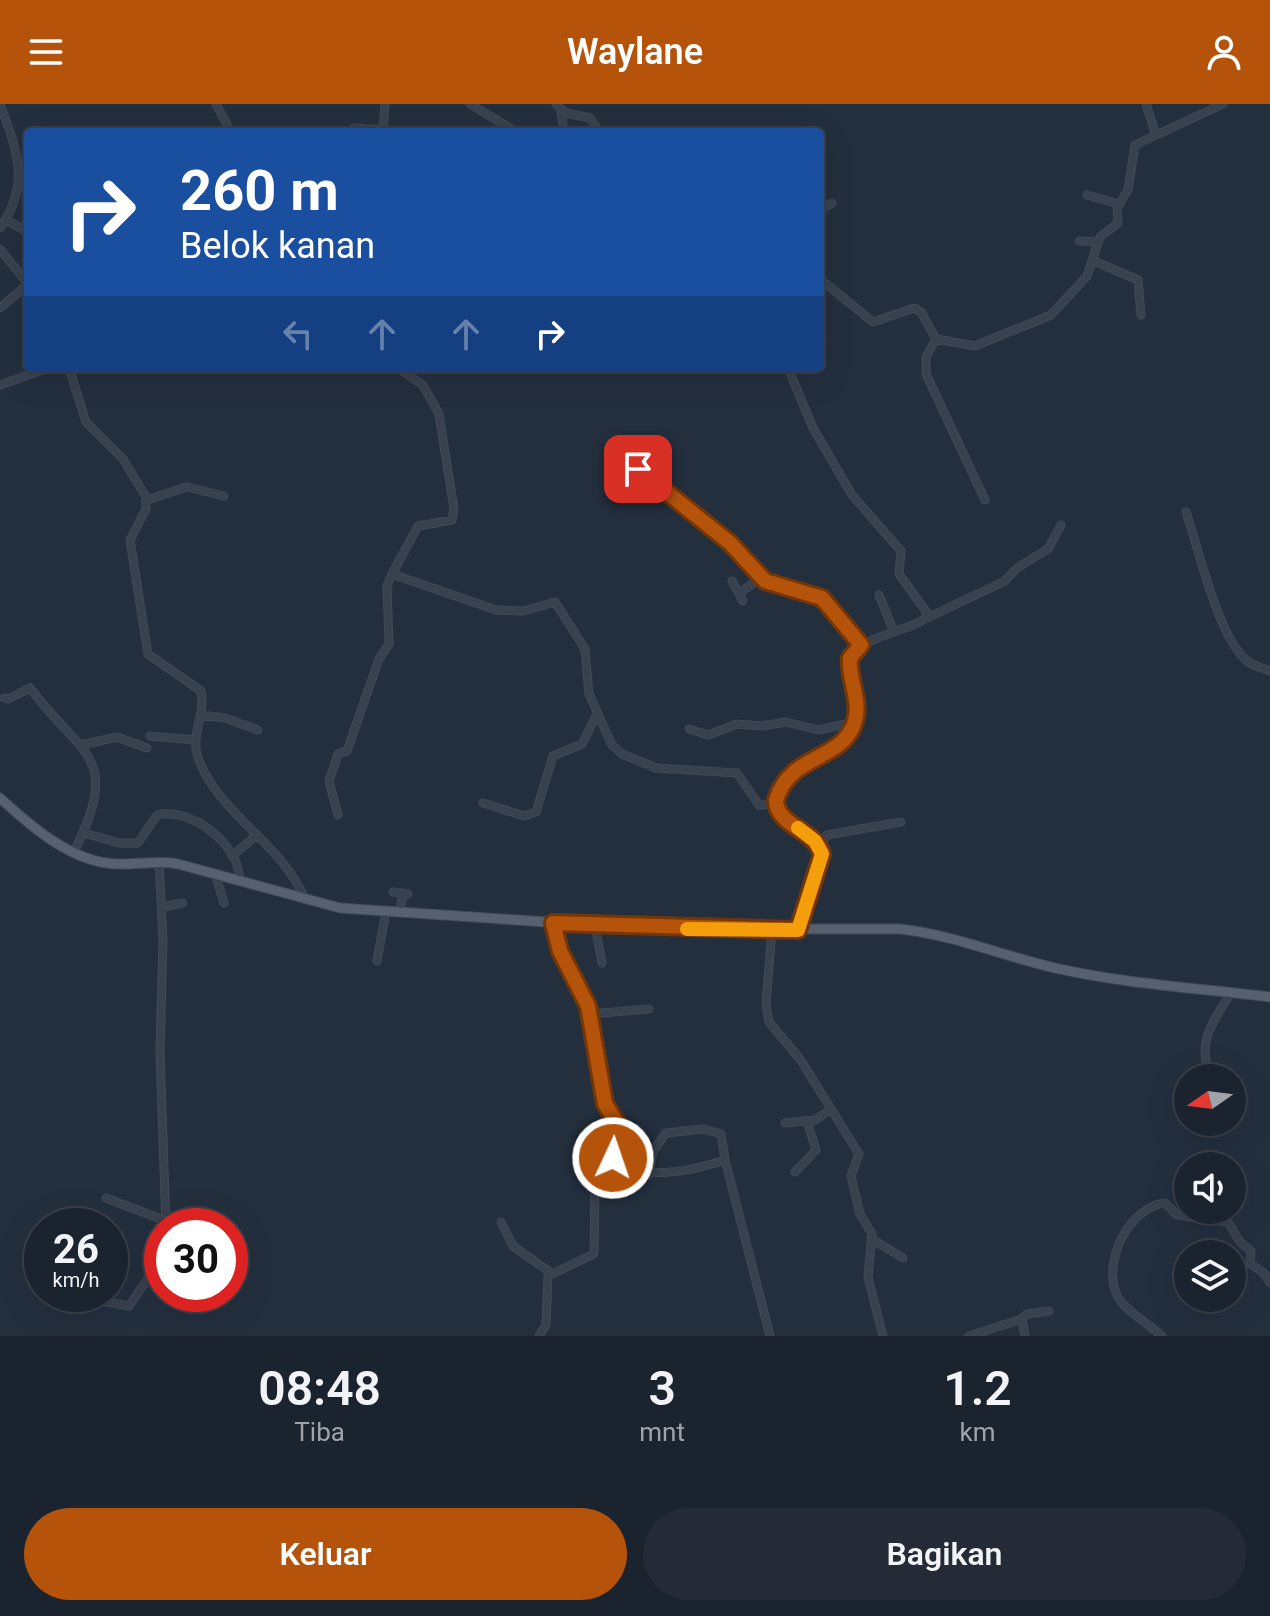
<!DOCTYPE html>
<html lang="id">
<style>
:root{--surface:#1b232e;--page:#242b36;--text:#f1f3f6;--muted:#a0a4aa;--line:#39404a;--accent:#b45309}
body{margin:0;font-family:Roboto,sans-serif;background:var(--page);color:var(--text);height:100vh;display:flex;flex-direction:column;font-size:30px;white-space:nowrap}
*{box-sizing:border-box;margin:0}
p{font-size:26px;color:var(--muted)}
.icon{flex:none;width:44px;height:44px;fill:none;stroke:currentColor;stroke-width:2;stroke-linecap:round;stroke-linejoin:round}
.map{position:relative;height:1232px;overflow:hidden}
.panel{display:flex;flex-direction:column;background:var(--surface);flex:1}
.panel>*{flex:none}
.guide{position:absolute;left:24px;top:24px;width:800px;height:244px;border-radius:8px;box-shadow:0 8px 32px #0002,0 0 0 2px var(--line);background:#1a4fa0;color:#fff;overflow:hidden}
.needle{width:52px;rotate:256deg}
.buttons{position:absolute;left:1174px;top:960px;display:grid;gap:16px}
.buttons a{display:grid;place-items:center;width:72px;height:72px;border-radius:50%;background:var(--surface);box-shadow:0 8px 32px #0002,0 0 0 2px var(--line);font-size:40px}
.speed{position:absolute;left:24px;top:1104px;display:flex;gap:16px;font-size:40px;font-weight:700;text-align:center}
.speed>*{display:grid;place-content:center;width:104px;height:104px;border-radius:50%;background:var(--surface);box-shadow:0 8px 32px #0002,0 0 0 2px var(--line);line-height:1}
.speed small{font-size:20px;font-weight:400}
.speed .limit{border:12px solid #d22;background:#fff;color:#111}
.pin{position:absolute;display:grid;place-items:center;width:68px;height:68px;color:#fff;margin:-34px;border-radius:16px;box-shadow:0 4px 12px #0006}
.me{position:absolute;width:88px;margin:-44px;rotate:3deg;stroke-linejoin:round;filter:drop-shadow(0 0 6px #0008)}
.turn{display:flex;align-items:center;gap:28px;height:168px;padding:0 24px;font-size:36px}
.turn .icon{width:104px;height:104px;stroke-width:2.5}
.turn b{display:block;font-size:56px;line-height:68px}
.lanes{display:flex;align-items:center;height:76px;padding:0 24px;background:#0003;justify-content:center;gap:40px;direction:ltr}
.lanes .off{opacity:.35}
.eta{display:flex;justify-content:space-evenly;align-items:center;height:136px;text-align:center}
.eta b{font-size:48px;font-weight:600;line-height:56px}
.action{display:flex;gap:16px;margin-top:auto;padding:16px 24px}
.action a{flex:1;height:92px;border-radius:48px;background:var(--accent);color:#fff;font-size:32px;font-weight:600;line-height:92px;text-align:center}
.action a+a{background:var(--page);color:var(--text)}
header{display:flex;justify-content:space-between;align-items:center;height:104px;padding:0 24px;background:var(--accent);color:#fff;font-size:36px;font-weight:600}
.map>svg:first-child{display:block}
.lines{fill:none;stroke-linecap:round;stroke-linejoin:round}
.minor-casing{stroke:#414a57;stroke-width:9}
.major-casing{stroke:#414a57;stroke-width:11}
.minor{stroke:#38414e;stroke-width:7}
.major{stroke:#56606e;stroke-width:9}
.route-casing{stroke:#753606;stroke-width:20}
.route{stroke:#b45309;stroke-width:14}
.slow{stroke:#f59e0b;stroke-width:14}
</style>
<header><svg class="icon" aria-label="menu" viewBox="0 0 24 24"><path d="M4 6h16M4 12h16M4 18h16"/></svg>Waylane<svg class="icon" aria-label="person" viewBox="0 0 24 24"><circle cx="12" cy="8" r="4"/><path d="M4 21q1-7 8-7t8 7"/></svg></header>
<div class="map">
<svg width="1270" height="1232" viewBox="0 0 1270 1232">
<rect width="100%" height="100%" fill="#242f3e"/>
<g class="lines">
<defs>
<path id="minor" d="M 0,0 C 17,46 31,81 0,124
M 216,0 L 231,28
M 470,0 L 516,28
M 556,0 L 566,9 L 590,14 L 600,28
M 1146,0 L 1155,28
M 561,7 L 564,28
M 350,28 L 354,24 L 383,26
M 383,28 L 385,0
M 1087,91 L 1119,100
M 820,106 L 832,99
M 6,116 L 28,128
M 1079,137 L 1098,138
M 0,145 L 28,180
M 1094,157 L 1138,176 L 1141,211
M 820,175 L 873,218 L 914,204 L 921,208 L 936,235 L 975,242 L 1051,211 L 1087,172 L 1100,133 L 1118,119 L 1117,104 L 1128,86 L 1135,41 L 1223,0
M 0,204 L 28,180
M 936,235 L 926,253 L 926,270 L 985,396
M 69,264 L 86,318 L 123,355 L 146,393 L 146,405 L 130,436 L 148,550 L 201,587 C 206,610 190,631 198,654 C 220,712 281,738 305,795
M 398,264 L 423,281 L 439,310 L 454,405 L 452,416 L 418,422 L 392,470 L 496,506 L 523,507 L 555,498 L 585,545 L 589,590 L 612,641 L 622,650 L 656,664 L 737,669 L 759,701 L 776,700
M 788,264 L 813,324 L 852,391 L 901,447 L 899,470 L 928,510 C 922,525 871,529 854,548 C 842,562 862,598 854,619 C 838,660 788,650 776,700 C 785,722 816,726 822,750 L 798,826
M 0,281 L 48,264
M 638,365 L 730,439 L 765,477 L 822,494 L 861,541
M 147,396 L 187,383 L 224,392
M 1186,408 C 1199,446 1218,533 1247,557 C 1254,562 1262,564 1270,567
M 732,477 L 743,497
M 741,488 L 762,473
M 879,491 L 893,525
M 927,514 L 1005,477 L 1017,464 L 1048,445 L 1061,421
M 4,594 L 8,595 L 30,584 C 83,655 122,650 74,748
M 200,611 L 225,614 L 258,626
M 689,625 L 708,631 L 737,620 L 761,622 L 786,618 L 819,626 L 854,618
M 150,632 L 195,636
M 81,641 L 117,633 L 147,644
M 483,699 L 524,712 L 536,708 L 553,652 L 582,640 L 597,610
M 338,711 L 329,677 L 338,650 L 347,647 L 379,555 L 389,540 L 387,482 L 392,470
M 84,729 L 119,739 L 138,739 L 157,711 C 190,702 242,742 239,776
M 820,743 L 827,731 L 901,718
M 232,752 L 257,731
M 159,757 L 163,835 L 160,948 L 166,1122
M 215,770 L 224,799
M 393,788 L 408,790
M 162,803 L 183,799
M 400,807 L 403,790
M 595,822 L 602,859
M 772,826 L 766,900 L 769,918 L 800,955 L 859,1050 L 851,1072 L 860,1110 L 872,1130 L 868,1173 L 883,1232
M 377,857 L 386,807
M 590,910 L 649,905
M 1211,974 C 1196,938 1212,920 1230,890
M 1232,997 L 1234,998
M 785,1019 L 815,1016 L 830,1006
M 725,1056 L 770,1232
M 610,1061 C 652,1073 683,1070 725,1056 L 721,1030 L 704,1025 L 666,1029 L 653,1047 L 649,1071
M 795,1068 L 816,1046 L 807,1017
M 106,1094 L 166,1117
M 501,1118 L 513,1142 L 551,1169
M 872,1135 L 903,1154
M 96,1196 L 129,1202 L 162,1154
M 1022,1215 L 1025,1232
M 539,1232 L 546,1221 L 548,1172 L 594,1150 L 595,1082 L 613,1054 L 619,1027 L 605,1000 L 588,902 L 560,847 L 553,819
M 969,1232 L 1022,1215 L 1027,1210 L 1049,1207
M 1162,1232 C 1149,1220 1122,1205 1116,1189 C 1103,1155 1130,1103 1165,1099 L 1177,1111 L 1228,1118 L 1240,1138 L 1251,1147 L 1250,1160 L 1263,1168 L 1270,1179"/>
<path id="major" d="M 0,694 C 32,723 71,758 116,760 C 138,761 156,756 178,760 L 340,804 L 650,825 L 900,825 C 954,831 1003,852 1055,864 C 1126,880 1198,884 1270,893"/>
</defs>
<!-- minor casing -->
<use href="#minor" class="minor-casing"/>
<!-- major casing -->
<use href="#major" class="major-casing"/>
<!-- minor -->
<use href="#minor" class="minor"/>
<!-- major -->
<use href="#major" class="major"/>
</g>
<g class="lines">
<defs>
<path id="route" d="M 613,1054 L 619,1022 L 605,1000 L 588,902 L 560,847 L 553,819 L 798,826 L 822,750 C 816,726 776,722 776,696 C 791,648 843,658 855,617 C 861,596 848,575 850,554 L 861,541 L 822,494 L 765,477 L 730,439 L 638,365"/>
</defs>
<!-- route casing -->
<use href="#route" class="route-casing"/>
<!-- route -->
<use href="#route" class="route"/>
<!-- slow -->
<path class="slow" d="M 687,825 L 798,826 L 822,750 L 815,737 L 798,724"/>
</g>
</svg>
<div class="buttons">
<a><svg class="needle" viewBox="-14 -14 28 28"><path d="M0-13l5 13h-10z" fill="#e53935"/><path d="M0 13l5-13h-10z" fill="#a0a4aa"/></svg></a>
<a><svg class="icon" aria-label="sound" viewBox="0 0 24 24"><path d="M4 9h4l5-4v14l-5-4H4zM17 9q2 3 0 6"/></svg></a>
<a><svg class="icon" aria-label="layers" viewBox="0 0 24 24"><path d="M12 4l9 5-9 5-9-5zM3 14l9 5 9-5"/></svg></a>
</div>
<div class="speed"><div>26<small>km/h</small></div><div class="limit">30</div></div>
<div class="pin" style="left:638px;top:365px;background:#d93025"><svg class="icon" aria-label="arrive" viewBox="0 0 24 24"><path d="M6 21V4h12l-3 4 3 4H6"/></svg></div>
<svg class="me" style="left:613px;top:1054px" viewBox="-20 -20 40 40"><circle r="17" fill="#b45309" stroke="#fff" stroke-width="3"/><path d="M0-11L8 9 0 5-8 9z" fill="#fff"/></svg>
<div class="guide">
<div class="turn"><svg class="icon" aria-label="right" viewBox="0 0 24 24"><path d="M7 20v-9h11M14 6l5 5-5 5"/></svg><div><b>260 m</b>Belok kanan</div></div>
<div class="lanes"><svg class="icon off" aria-label="left" viewBox="0 0 24 24"><path d="M17 20v-9H6M10 6l-5 5 5 5"/></svg><svg class="icon off" aria-label="ahead" viewBox="0 0 24 24"><path d="M12 20V5M6 11l6-6 6 6"/></svg><svg class="icon off" aria-label="ahead" viewBox="0 0 24 24"><path d="M12 20V5M6 11l6-6 6 6"/></svg><svg class="icon" aria-label="right" viewBox="0 0 24 24"><path d="M7 20v-9h11M14 6l5 5-5 5"/></svg></div>
</div>
</div>
<section class="panel">
<div class="eta">
<div><b>08:48</b><p>Tiba</p></div>
<div><b>3</b><p>mnt</p></div>
<div><b>1.2</b><p>km</p></div>
</div>
<div class="action"><a>Keluar</a><a>Bagikan</a></div>
</section>
